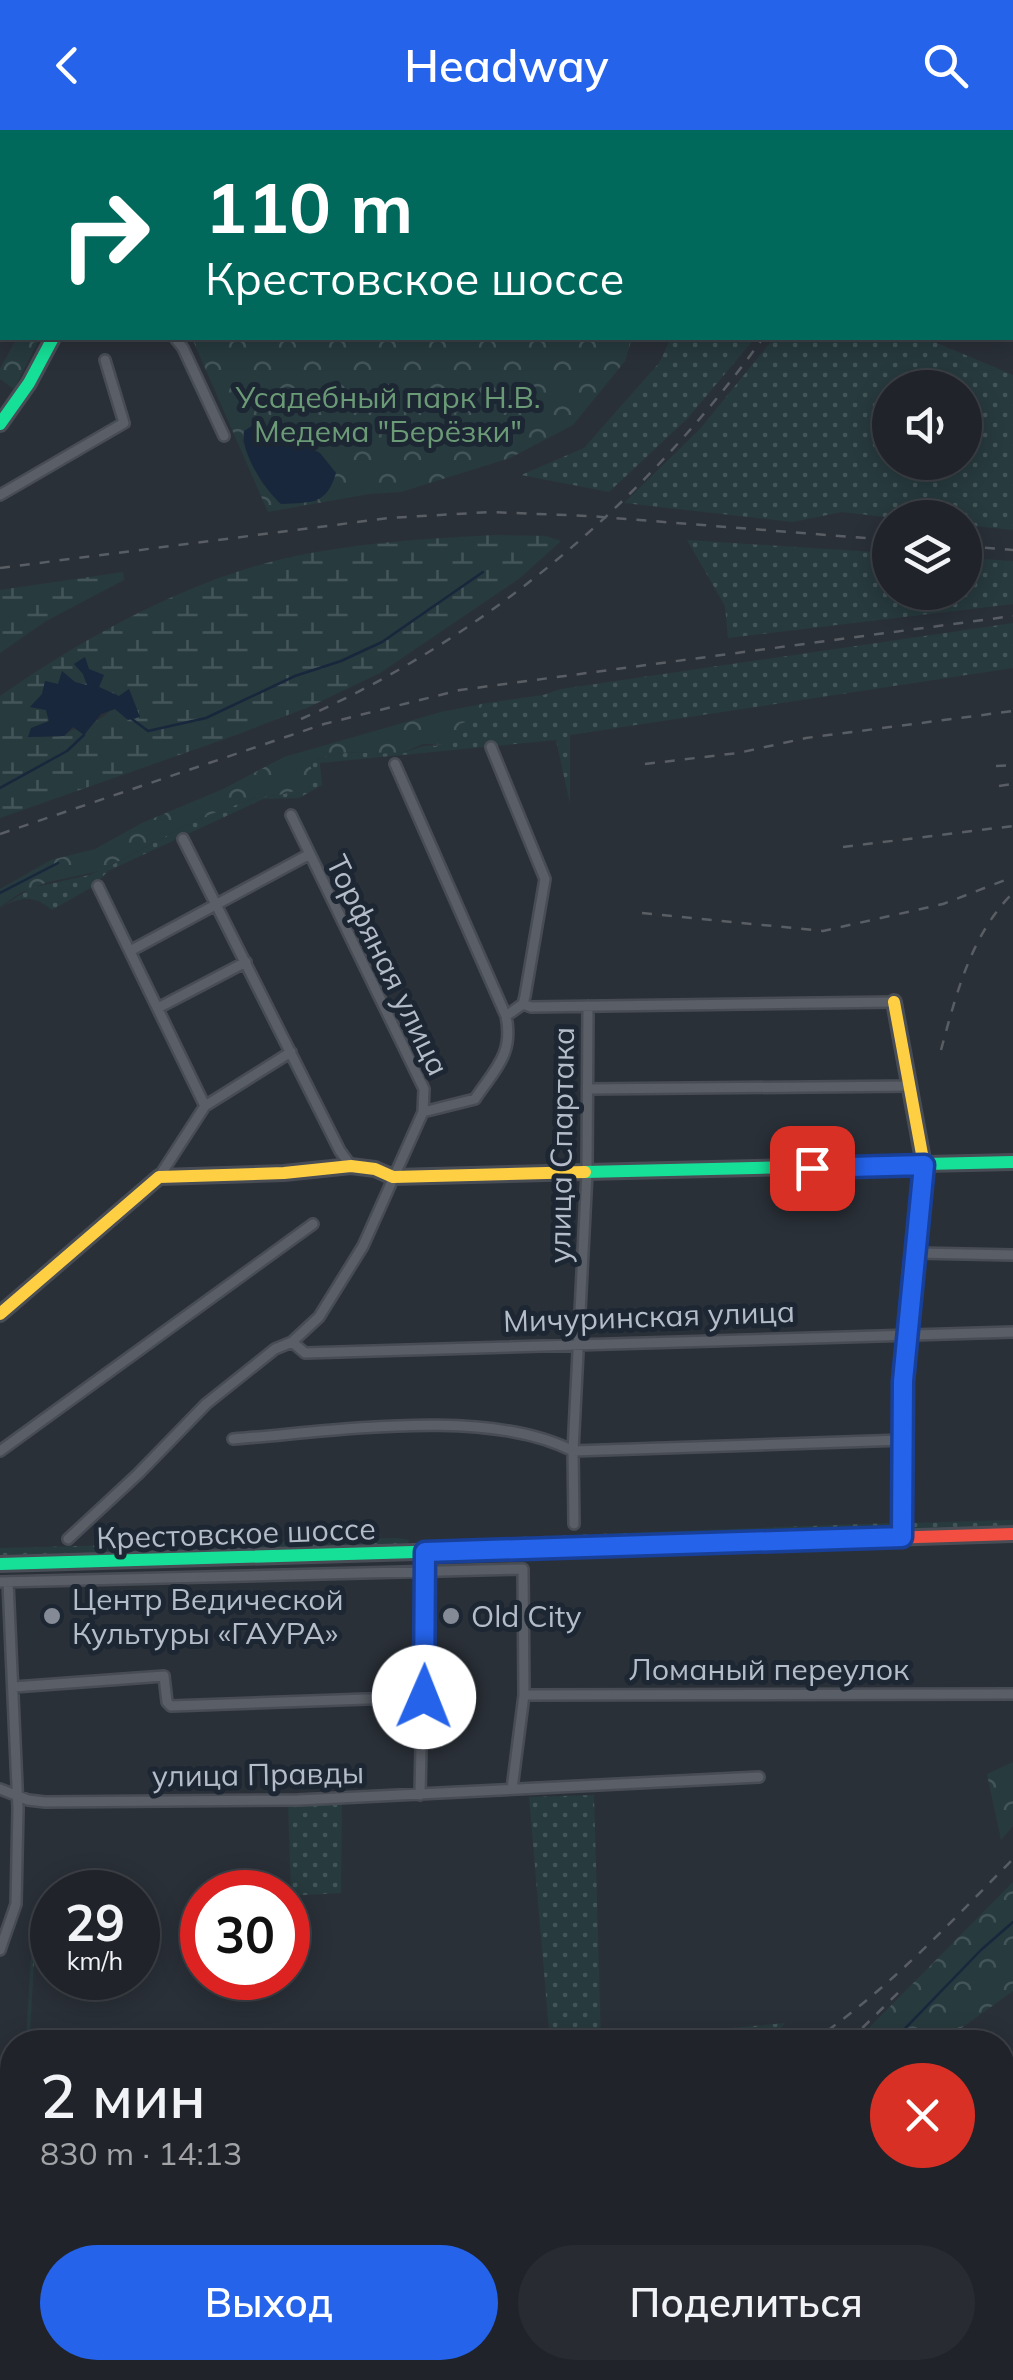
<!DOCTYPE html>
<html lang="ru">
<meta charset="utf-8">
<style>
:root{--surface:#20242a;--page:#282c32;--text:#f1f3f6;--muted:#a2a4a8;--line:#3d4147;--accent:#2563eb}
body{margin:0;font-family:Mulish,sans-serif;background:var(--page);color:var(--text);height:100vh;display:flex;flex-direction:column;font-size:38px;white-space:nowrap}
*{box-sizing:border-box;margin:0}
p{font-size:32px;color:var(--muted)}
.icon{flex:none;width:55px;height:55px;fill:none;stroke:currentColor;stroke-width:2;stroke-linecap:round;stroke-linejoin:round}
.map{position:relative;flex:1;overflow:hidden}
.panel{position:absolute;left:0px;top:1900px;width:1015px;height:350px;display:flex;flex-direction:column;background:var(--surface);border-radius:40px 40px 0 0;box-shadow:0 5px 25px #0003,0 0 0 2px var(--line)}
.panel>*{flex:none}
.hud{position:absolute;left:0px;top:0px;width:1015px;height:210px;box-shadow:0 5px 25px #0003,0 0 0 2px var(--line);background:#00695c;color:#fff;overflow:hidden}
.fabs{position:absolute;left:872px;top:240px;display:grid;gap:20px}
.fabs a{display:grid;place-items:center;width:110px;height:110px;border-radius:50%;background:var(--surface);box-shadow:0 5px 25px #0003,0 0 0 2px var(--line);font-size:50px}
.speed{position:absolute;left:30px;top:1740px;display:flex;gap:20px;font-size:50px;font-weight:700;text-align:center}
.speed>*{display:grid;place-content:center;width:130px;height:130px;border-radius:50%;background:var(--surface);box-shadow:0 5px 25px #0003,0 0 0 2px var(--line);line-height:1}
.speed small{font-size:25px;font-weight:400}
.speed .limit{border:15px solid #d22;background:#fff;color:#111}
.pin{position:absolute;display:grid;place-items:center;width:85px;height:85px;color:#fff;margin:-42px;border-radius:20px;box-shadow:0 5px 15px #0006}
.me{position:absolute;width:110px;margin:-55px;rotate:1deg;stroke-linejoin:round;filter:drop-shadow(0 0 8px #0008)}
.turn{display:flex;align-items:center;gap:35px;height:210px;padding:0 40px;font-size:45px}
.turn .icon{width:130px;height:130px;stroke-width:2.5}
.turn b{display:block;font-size:70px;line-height:85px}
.round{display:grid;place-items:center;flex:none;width:105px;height:105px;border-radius:52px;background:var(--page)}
.headline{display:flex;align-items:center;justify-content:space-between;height:170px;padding:0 40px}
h1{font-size:60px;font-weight:600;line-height:75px}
.cta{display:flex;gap:20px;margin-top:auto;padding:20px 40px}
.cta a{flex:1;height:115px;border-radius:60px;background:var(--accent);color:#fff;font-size:40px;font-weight:600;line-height:115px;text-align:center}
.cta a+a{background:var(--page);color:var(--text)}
header{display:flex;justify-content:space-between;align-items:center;height:130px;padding:0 40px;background:var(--accent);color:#fff;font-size:45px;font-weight:600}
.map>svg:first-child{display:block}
.grass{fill:url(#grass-dots);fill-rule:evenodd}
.forest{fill:url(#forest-crowns);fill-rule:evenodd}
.wetland{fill:url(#wetland-marsh);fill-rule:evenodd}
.water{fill:#19273c}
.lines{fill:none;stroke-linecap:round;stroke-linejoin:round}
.stream{stroke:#19273c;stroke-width:2.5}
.street-casing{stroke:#484c55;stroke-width:14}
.fast-casing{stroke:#484c55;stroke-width:18}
.slow-casing{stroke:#484c55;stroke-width:18}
.jam-casing{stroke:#484c55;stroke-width:18}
.street{stroke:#5a5e66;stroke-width:9}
.fast{stroke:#16e098;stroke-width:12}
.slow{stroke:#ffcf43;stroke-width:12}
.jam{stroke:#f24e42;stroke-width:12}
.rail{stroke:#595d64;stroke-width:2.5;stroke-dasharray:10 10;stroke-linecap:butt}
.route-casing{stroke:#184099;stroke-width:25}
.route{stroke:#2563eb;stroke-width:18}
.poi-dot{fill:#848b96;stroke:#1d2633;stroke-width:4}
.labels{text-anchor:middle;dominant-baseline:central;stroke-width:10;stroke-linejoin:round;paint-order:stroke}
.park-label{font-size:30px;fill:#6b9a76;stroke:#1d2633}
.street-label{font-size:30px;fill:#b4bcc9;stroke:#1d2633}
.poi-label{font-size:30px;fill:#b4bcc9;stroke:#1d2633;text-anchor:start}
</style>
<header><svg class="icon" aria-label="back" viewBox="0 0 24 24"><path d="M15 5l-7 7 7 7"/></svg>Headway<svg class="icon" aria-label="search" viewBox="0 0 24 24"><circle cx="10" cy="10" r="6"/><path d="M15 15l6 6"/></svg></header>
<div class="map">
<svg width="1013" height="2250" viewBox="0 0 1013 2250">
<defs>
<pattern id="grass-dots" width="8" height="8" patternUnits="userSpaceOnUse" patternTransform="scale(2.5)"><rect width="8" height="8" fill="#273a3e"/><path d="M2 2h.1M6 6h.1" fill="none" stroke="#445559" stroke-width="1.8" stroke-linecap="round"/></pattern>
<pattern id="forest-crowns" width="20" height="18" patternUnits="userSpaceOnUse" patternTransform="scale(2.5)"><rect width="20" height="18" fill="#273a3e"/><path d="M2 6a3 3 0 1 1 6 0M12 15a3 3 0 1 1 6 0" fill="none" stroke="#445559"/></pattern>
<pattern id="wetland-marsh" width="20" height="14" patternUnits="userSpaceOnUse" patternTransform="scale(2.5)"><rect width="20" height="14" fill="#273a3e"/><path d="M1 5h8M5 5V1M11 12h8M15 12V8" fill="none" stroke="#445559"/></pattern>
</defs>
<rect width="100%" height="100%" fill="#2a3038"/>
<!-- grass -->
<path class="grass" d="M 671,208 L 755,208 L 687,289 L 609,362 L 521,345 L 584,318 L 659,233 Z
M 774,208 L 925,208 L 1013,245 L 1013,400 L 965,395 L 965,388 L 894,388 L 842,382 L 793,392 L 624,373 L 700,299 ZM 890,258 L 965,258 L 965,332 L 890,332 Z
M 687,410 L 890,423 L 890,462 L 965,462 L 965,428 L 1013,431 L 1013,474 L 728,508 L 725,476 Z
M 1013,493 L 1013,538 L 570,605 L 570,674 L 556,610 L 320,633 L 322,655 L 299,668 L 263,669 L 108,741 L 94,756 L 52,780 C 33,764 20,767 0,778 L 31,758 L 89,745 L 110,736 L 198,689 L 254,668 L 283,664 L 311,656 L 312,632 C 342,617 372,626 404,622 C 416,620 422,614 436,616 L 458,599 L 458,594 L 476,589 L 491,577 L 487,573 L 543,565 L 561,559 Z
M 1013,1390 L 1013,1398 L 907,1399 L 911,1393 Z
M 890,1393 L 886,1401 L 433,1415 L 433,1410 Z
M 397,1408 L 409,1410 L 408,1415 L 0,1425 L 0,1418 Z
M 594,1665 L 601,1910 L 785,1893 L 770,1912 L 550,1912 L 529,1667 Z
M 342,1673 L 341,1763 L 288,1766 L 288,1762 L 242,1762 L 291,1760 L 288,1674 Z
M 33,1794 L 52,1798 L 36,1797 L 30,1902 L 184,1912 L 26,1912 Z"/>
<!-- forest -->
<path class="forest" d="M 17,208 L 40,208 L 14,259 L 0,249 L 0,239 Z
M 192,208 L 632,208 L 625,231 L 573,295 L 510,328 L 401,362 L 369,364 L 268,382 ZM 268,301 L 280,311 L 318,371 L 281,373 L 262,353 L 242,310 Z
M 487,573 L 492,577 L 476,589 L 459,594 L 462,604 C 450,617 442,614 426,614 C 418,614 412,620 404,622 C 373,627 342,616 312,632 L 311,638 L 318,647 L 311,656 L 284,664 L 254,668 L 198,689 L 100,741 L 48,752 L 20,763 L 0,777 L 0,759 L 51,730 L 95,719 L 142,693 L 223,659 L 284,627 L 441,582 Z
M 1013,1632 L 1013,1696 L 1001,1710 L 987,1644 Z
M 1013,1752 L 1013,1861 L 942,1912 L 855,1912 Z
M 554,2238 L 756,2238 L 759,2246 L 756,2250 L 548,2250 Z"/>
<!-- wetland -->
<path class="wetland" d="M 496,405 L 546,406 L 561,411 L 520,448 L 380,543 L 309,577 L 236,605 L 0,688 L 0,566 C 78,512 161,465 252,437 C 330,414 416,409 496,405 ZM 83,544 L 99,557 L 119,567 L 128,560 C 118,574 108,585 93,593 C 82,599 74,596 64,606 L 29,607 L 49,591 L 46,580 L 31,576 C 47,558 63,549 88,556 Z
M 123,442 L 124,450 L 46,491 L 0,523 L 0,460 Z"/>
<!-- water -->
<path class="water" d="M 252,296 L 268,301 L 280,311 L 302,314 L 320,323 L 336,343 C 326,376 311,372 281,374 C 265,360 240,322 244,301 Z
M 85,527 L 89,539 L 104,545 L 99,557 L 119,566 L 129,559 L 140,587 L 128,590 L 115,579 L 101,584 L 84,605 L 73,597 L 64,606 L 28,607 L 31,598 L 49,591 L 46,580 L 30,577 L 42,564 L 45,551 L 58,554 L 62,541 L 75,552 L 87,555 L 83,544 L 74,534 Z"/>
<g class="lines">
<!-- stream -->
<path class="stream" d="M 132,589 L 148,601 L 206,588 L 295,546 L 341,531 L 382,512 L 483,442
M 0,658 L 67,621 L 84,605
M 0,763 L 58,733
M 892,1912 L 981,1820 L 1013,1792
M 559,2238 L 560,2239
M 527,2250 L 537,2238"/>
<defs>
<path id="street" d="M 305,0 L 314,2
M 901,0 L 908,2
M 1012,50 L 1013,50
M 175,208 L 183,218 L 224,306
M 0,365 L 124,293 L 105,230
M 491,617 L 545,749 L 525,866 L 523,874 L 506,886
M 395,634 L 506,886 C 514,924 495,939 475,969 L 423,982
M 183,709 L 340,1021 L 351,1036
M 98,756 L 205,976 L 159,1047
M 130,821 L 308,725
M 523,874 L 531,877 L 894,872
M 158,878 L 246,832
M 588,959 L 910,956
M 205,976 L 291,922
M 917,1123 L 1013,1125
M 292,1212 L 305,1223 L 1013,1202
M 233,1309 C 330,1302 486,1276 573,1321 L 903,1310
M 0,1321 L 313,1094
M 574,1394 L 573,1321 L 587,1043 L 588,876
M 68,1409 L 138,1344 L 206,1274 L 275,1219 L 292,1212 L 319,1187 L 363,1116 L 423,982 L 424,959 L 291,685
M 0,1452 L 523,1439 L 524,1565 L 512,1659
M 14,1557 L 164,1546 L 167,1572 L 171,1576 L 423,1567
M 524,1565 L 1013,1564
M 0,1659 L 28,1670 L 45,1672 L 298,1670 L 759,1647
M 420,1665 L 425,1422
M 0,1820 L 16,1774 L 18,1679 L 8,1452
M 0,2202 L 12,2206
M 7,2250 L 14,2238"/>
<path id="fast" d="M 115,2 L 116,0
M 0,294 L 29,253 L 53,208
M 585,1042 L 1013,1032
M 0,1434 L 792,1411"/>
<path id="slow" d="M 894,872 L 924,1035 L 903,1251 L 902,1407
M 0,1184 L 159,1047 L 284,1043 L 351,1036 L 375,1039 L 393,1047 L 585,1042"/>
<path id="jam" d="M 792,1411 L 1013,1404"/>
</defs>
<!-- street casing -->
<use href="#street" class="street-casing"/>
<!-- fast casing -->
<use href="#fast" class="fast-casing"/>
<!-- slow casing -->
<use href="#slow" class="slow-casing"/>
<!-- jam casing -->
<use href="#jam" class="jam-casing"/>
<!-- street -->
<use href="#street" class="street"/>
<!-- fast -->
<use href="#fast" class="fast"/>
<!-- slow -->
<use href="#slow" class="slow"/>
<!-- jam -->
<use href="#jam" class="jam"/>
<!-- rail -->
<path class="rail" d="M 898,2 L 900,0
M 965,416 L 1013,420
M 0,438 L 389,388 L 490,382 L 589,386 L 890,410
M 301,589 C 486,508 646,371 763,208
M 645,634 L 738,623 L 806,608 L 1013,581
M 996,636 L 1013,635
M 999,656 L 1013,654
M 0,704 L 324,594 L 460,560 L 1013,486
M 843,717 L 1013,696
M 642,783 L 823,801 L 943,774 L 1013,747
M 941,920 C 956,865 971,804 1013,763
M 811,1912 C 887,1861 949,1794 1013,1729
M 848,1912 L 901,1860
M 0,1937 L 12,1935
M 0,1966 L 12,1965
M 0,1985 L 12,1982
M 0,2060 L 12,2059
M 498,2250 L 510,2238
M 542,2250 L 547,2238"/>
</g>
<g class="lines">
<defs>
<path id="route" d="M 424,1567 L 425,1422 L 902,1407 L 903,1251 L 924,1035 L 812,1038"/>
</defs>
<!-- route casing -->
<use href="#route" class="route-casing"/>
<!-- route -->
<use href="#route" class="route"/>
</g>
<!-- markers -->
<g class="poi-dot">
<circle cx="52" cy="1486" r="10"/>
<circle cx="451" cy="1486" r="10"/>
</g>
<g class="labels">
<!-- park labels -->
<g class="park-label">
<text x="388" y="267">Усадебный парк Н.В.<tspan x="388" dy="34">Медема "Берёзки"</tspan></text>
</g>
<!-- street labels -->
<g class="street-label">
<text transform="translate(388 835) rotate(64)">Торфяная улица</text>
<text transform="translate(561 1015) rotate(-89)">улица Спартака</text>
<text transform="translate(649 1186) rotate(-2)">Мичуринская улица</text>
<text transform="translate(236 1403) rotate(-2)">Крестовское шоссе</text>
<text x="769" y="1539">Ломаный переулок</text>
<text transform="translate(258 1644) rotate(-1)">улица Правды</text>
</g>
<!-- poi labels -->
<g class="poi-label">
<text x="72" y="1469">Центр Ведической<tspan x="72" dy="34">Культуры «ГАУРА»</tspan></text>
<text x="471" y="1486">Old City</text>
</g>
</g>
</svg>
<div class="fabs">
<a><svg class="icon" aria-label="sound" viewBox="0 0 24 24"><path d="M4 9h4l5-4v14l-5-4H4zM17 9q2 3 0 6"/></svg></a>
<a><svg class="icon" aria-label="layers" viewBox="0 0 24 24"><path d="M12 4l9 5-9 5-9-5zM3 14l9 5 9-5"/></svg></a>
</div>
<div class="speed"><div>29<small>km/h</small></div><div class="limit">30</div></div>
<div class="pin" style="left:812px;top:1038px;background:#d93025"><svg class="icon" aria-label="arrive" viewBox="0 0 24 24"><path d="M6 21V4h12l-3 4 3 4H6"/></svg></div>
<svg class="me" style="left:424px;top:1567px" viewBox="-20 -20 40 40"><circle r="19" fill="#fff"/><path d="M0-13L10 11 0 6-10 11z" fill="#2563eb"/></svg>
<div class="hud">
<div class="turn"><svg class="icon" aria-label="right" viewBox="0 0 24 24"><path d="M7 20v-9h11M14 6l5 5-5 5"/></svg><div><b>110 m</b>Крестовское шоссе</div></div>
</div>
<section class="panel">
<div class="headline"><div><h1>2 мин</h1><p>830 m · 14:13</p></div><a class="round" style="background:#d93025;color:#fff"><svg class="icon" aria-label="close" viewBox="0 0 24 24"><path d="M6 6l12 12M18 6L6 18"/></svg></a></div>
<div class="cta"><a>Выход</a><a>Поделиться</a></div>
</section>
</div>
